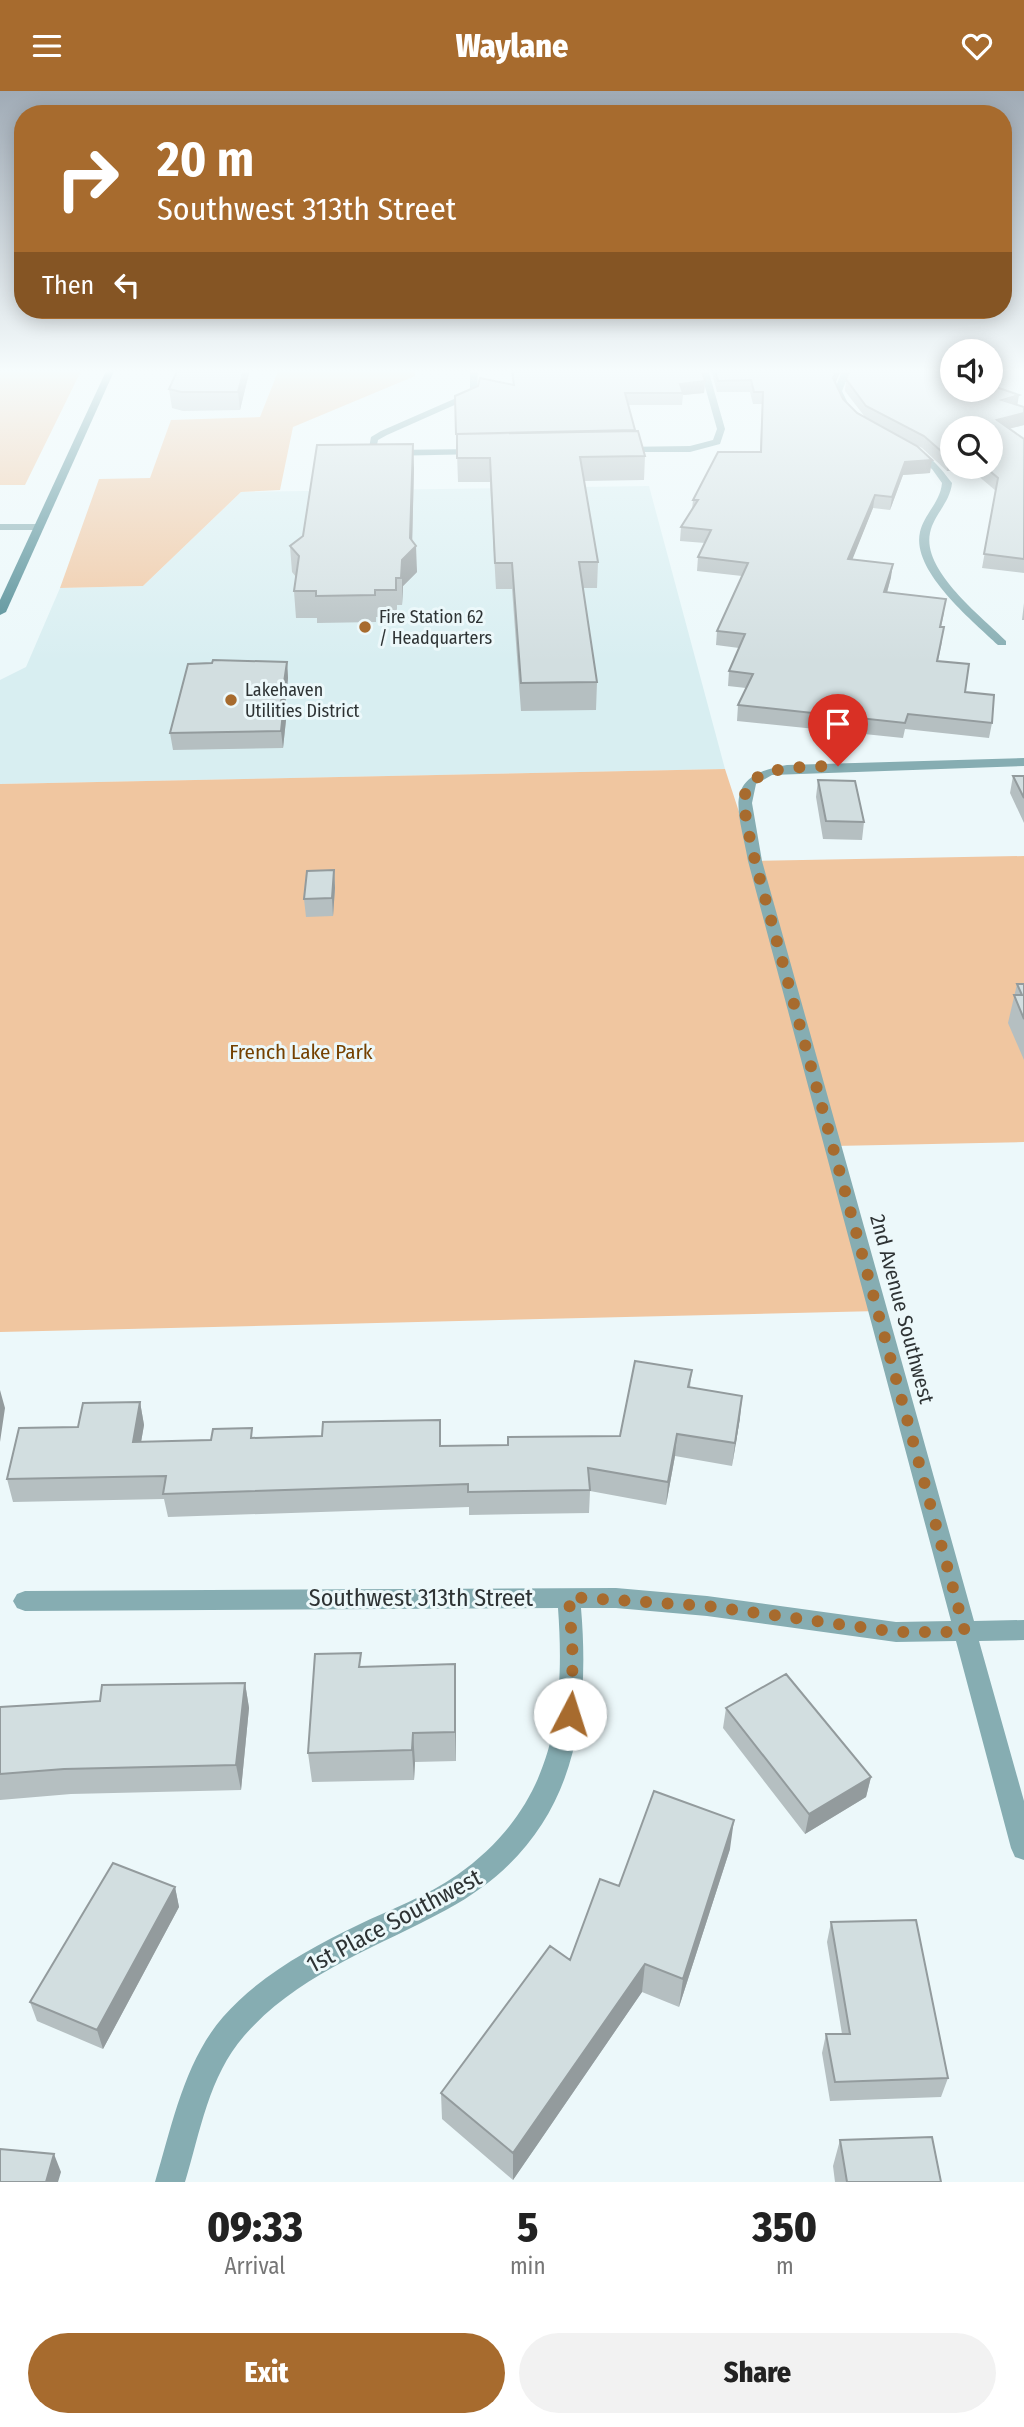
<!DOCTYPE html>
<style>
:root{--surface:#fff;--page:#f2f2f2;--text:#222;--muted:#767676;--accent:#a76b2e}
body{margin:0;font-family:"Fira Sans Condensed",sans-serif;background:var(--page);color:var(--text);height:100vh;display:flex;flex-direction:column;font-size:26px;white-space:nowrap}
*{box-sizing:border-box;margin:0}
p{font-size:23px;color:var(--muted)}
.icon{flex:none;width:38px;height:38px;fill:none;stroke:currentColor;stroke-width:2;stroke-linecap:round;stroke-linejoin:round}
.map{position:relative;height:2091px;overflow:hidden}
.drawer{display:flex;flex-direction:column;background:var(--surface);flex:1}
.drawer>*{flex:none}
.hud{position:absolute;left:14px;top:14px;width:998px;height:214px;border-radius:28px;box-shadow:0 4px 18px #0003;background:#a76b2e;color:#fff;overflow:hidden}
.buttons{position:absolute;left:940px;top:248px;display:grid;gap:14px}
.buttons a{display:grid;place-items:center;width:63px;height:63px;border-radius:50%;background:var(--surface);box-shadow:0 4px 18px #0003;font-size:35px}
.pin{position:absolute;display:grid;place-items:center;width:60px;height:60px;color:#fff;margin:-72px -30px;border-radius:50% 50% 50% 0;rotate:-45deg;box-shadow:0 0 7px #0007}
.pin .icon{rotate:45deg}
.me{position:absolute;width:77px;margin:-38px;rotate:5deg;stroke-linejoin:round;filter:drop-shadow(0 0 5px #0008)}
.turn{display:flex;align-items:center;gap:24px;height:147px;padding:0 28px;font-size:32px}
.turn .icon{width:91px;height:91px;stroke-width:2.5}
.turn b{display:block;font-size:49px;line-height:60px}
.then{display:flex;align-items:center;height:66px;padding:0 28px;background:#0003;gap:14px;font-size:26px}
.eta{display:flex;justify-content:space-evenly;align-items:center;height:119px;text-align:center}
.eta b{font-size:42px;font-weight:800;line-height:49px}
.action{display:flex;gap:14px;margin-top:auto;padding:14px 28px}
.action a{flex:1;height:80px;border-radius:42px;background:var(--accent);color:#fff;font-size:28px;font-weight:800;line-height:80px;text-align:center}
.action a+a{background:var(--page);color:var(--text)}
header{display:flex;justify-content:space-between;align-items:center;height:91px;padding:0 28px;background:var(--accent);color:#fff;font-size:32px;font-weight:800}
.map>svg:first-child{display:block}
.built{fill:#d8eef1}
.green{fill:#f0c6a0}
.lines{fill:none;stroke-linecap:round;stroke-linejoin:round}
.street{fill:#86adb2;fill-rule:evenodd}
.secondary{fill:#4d8992;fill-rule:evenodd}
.wall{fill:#b5bfc1;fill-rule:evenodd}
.shaded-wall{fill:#939b9d}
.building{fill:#d2dee0;stroke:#939b9d;stroke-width:2}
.route{stroke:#a76b2e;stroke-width:12;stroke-dasharray:0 21.6}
.poi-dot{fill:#a76b2e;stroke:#ecf8fa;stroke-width:2.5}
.labels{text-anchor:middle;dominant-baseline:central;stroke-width:6;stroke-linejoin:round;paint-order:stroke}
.far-poi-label{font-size:18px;fill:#2e3334;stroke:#ecf8fa;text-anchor:start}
.park-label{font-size:21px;fill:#754100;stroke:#ecf8fa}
.street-label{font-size:21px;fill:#2e3334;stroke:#ecf8fa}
.near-street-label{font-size:24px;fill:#2e3334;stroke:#ecf8fa}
</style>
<header><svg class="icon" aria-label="menu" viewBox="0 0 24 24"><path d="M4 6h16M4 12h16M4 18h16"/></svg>Waylane<svg class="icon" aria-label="heart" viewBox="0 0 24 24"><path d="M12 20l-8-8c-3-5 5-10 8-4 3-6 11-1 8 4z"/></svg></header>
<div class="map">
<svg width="1024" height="2091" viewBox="0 0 1024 2091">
<rect width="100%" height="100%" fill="#ecf8fa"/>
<!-- built -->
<path class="built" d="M 649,395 L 725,678 L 0,693 L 0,589 L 26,576 L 60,497 L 143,495 L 241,401 Z"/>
<!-- green -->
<path class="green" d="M 0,278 L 82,278 L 25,394 L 0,394 Z
M 279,278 L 415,278 L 415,285 L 293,336 L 280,399 L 241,401 L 143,495 L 60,497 L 99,388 L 150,387 L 171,329 L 260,326 Z
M 725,678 L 755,770 L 1024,765 L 1024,1051 L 834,1055 L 879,1220 L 0,1241 L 0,693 Z"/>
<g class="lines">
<!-- street -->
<path class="street" d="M 470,278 L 478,278 L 477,304 L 387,344 L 378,349 L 377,354 L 388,359 L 479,358 L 482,359 L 482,363 L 387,365 L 369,357 L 371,346 L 381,340 L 470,301 Z
M 700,278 L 708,278 L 725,338 L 720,353 L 690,361 L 616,361 L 614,359 L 619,356 L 690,355 L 713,349 L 717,338 Z
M 843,278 L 851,278 L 842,300 L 851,319 L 847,322 L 843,319 L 834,300 Z
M 908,358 C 926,357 942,379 952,392 C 950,412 934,423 930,442 C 922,480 982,526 1006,550 L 1006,554 L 998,554 C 973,530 911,480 920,441 C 924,423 940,412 942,392 L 932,378 L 908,362 Z
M 0,433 L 38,433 L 43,436 L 38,439 L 0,439 Z
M 1024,667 L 1024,675 L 772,684 L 756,693 L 752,712 L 762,770 L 974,1530 L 1024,1529 L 1024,1549 L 979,1550 L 1024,1710 L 1024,1769 L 1015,1766 L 1011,1757 L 956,1550 L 896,1551 L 707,1525 L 616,1517 L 581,1517 C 592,1645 567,1754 446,1819 C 376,1857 298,1883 244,1945 C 209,1985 200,2041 185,2091 L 155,2091 C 172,2035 184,1971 223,1926 C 259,1885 310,1857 358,1834 C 391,1818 427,1805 457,1784 C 552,1717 566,1625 558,1517 L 25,1520 L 17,1517 L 13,1510 L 17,1503 L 25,1500 L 616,1497 L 707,1505 L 896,1531 L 951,1530 L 748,770 C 739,719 720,685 787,674 Z"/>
<!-- secondary -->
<path class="secondary" d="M 107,278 L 115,278 L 6,521 L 0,524 L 0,509 Z"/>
</g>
<!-- wall -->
<path class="wall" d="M 178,278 L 250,278 L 240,319 L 183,320 L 172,317 L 169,298 Z
M 511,278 L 701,278 L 705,290 L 704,302 L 683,304 L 682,314 L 628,314 L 635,340 L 645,365 L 644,389 L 584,390 L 598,471 L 597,497 L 583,497 L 597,591 L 596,619 L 521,620 L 512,498 L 496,498 L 490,391 L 458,391 L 455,305 L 513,294 Z
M 711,278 L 842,278 L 835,292 L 843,308 L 857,322 L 865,326 L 845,300 L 846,288 L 1018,314 L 1024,334 L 1009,338 L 1024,348 L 1024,482 L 982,477 L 996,400 L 970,378 L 947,380 L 922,357 L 874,331 L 930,382 L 903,384 L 890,419 L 873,417 L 852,468 L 891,486 L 887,502 L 944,522 L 941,536 L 942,551 L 938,570 L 992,632 L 989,647 L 905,638 L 903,647 L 737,630 L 738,614 L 746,597 L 728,595 L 729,580 L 739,557 L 716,554 L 717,540 L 742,485 L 697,480 L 698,466 L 705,452 L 680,450 L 681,436 L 692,419 L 693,409 L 760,361 L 762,313 L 753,313 L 750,301 L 717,301 ZM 952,338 L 990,376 L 952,376 Z
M 414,377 L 412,449 L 417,481 L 403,495 L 402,514 L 397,514 L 397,526 L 376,526 L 376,531 L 317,532 L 317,527 L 296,527 L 294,500 L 296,486 L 292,481 L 290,455 Z
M 1024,512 L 1024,529 L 1022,529 Z
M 287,571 L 288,587 L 285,615 L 286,629 L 283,657 L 173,659 L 170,642 Z
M 1013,685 L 1024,685 L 1024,732 L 1010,702 Z
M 818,689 L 864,731 L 862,749 L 823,748 L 816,706 Z
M 334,779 L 335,797 L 333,825 L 306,826 L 304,808 Z
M 1017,893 L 1024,893 L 1024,969 L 1008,932 Z
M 692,1279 L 690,1296 L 740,1327 L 732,1375 L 675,1365 L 666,1414 L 590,1400 L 589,1422 L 469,1424 L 469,1416 L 168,1426 L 164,1408 L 13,1411 L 7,1388 L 78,1336 L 140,1311 L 144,1334 L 141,1351 L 254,1347 L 441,1355 L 508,1354 L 620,1345 Z
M 362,1575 L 456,1602 L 456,1670 L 415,1671 L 414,1689 L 312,1691 L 308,1662 Z
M 245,1592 L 249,1617 L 241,1699 L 71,1703 L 0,1709 L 0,1616 L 100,1610 Z
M 726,1617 L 871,1686 L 866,1706 L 805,1743 L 723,1637 Z
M 730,1758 L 679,1916 L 642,1901 L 513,2089 L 442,2028 L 441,2002 L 570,1869 L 619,1795 Z
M 175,1796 L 179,1816 L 103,1958 L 37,1930 L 30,1911 Z
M 831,1831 L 948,1987 L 941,2006 L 830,2010 L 822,1962 L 826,1943 L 842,1943 L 827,1851 Z
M 840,2049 L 941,2091 L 835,2091 L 833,2075 Z"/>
<!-- shaded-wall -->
<path class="shaded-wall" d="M 244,278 L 250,278 L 240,319 L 238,301 Z
M 837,278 L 842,278 L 832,299 L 833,287 Z
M 990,278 L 1002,278 L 1001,284 L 990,286 Z
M 705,290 L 704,302 L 683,304 L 680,293 Z
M 1019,304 L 1017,316 L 1002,309 Z
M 1024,322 L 1024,334 L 995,341 L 997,329 Z
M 413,353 L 414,377 L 412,459 L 416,455 L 417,481 L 403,495 L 402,514 L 402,469 L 410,447 Z
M 949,367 L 952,367 L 952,376 L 970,376 L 970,378 L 947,380 Z
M 932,369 L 930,382 L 903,384 L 890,419 L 892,406 L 905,371 Z
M 875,404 L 873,417 L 847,482 L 848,468 Z
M 893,473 L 891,486 L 883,516 L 884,501 Z
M 287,571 L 288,587 L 285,615 L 286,629 L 283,657 L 281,640 L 281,612 Z
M 334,779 L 335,797 L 333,825 L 332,807 Z
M 0,1299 L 5,1317 L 0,1351 Z
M 742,1305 L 740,1327 L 732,1375 L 735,1352 Z
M 140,1311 L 144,1334 L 137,1374 L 133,1351 Z
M 677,1343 L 675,1365 L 666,1414 L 668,1391 Z
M 455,1573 L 456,1602 L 456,1670 L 455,1641 Z
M 245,1592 L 249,1617 L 241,1699 L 236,1674 Z
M 413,1642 L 415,1671 L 414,1689 L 412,1659 Z
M 871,1686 L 866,1706 L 805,1743 L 809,1723 Z
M 734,1729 L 730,1758 L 679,1916 L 683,1888 Z
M 175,1796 L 179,1816 L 103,1958 L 97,1939 Z
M 645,1873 L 642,1901 L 513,2089 L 513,2062 Z
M 54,2063 L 61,2081 L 58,2091 L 46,2091 Z"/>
<!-- building -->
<path class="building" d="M 178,278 L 244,278 L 238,301 L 181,301 L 169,298 Z
M 512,278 L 701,278 L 705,290 L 680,293 L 683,302 L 625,302 L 635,339 L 456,343 L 455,305 L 478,295 L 480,287 L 514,294 Z
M 715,278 L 837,278 L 833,287 L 843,308 L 857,322 L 917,355 L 932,369 L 905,371 L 892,406 L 875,404 L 848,468 L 893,473 L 884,501 L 946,508 L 940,536 L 944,536 L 937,570 L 969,573 L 965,601 L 994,604 L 992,632 L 908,623 L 905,632 L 738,614 L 753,583 L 729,580 L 745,543 L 717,540 L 748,472 L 698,466 L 711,439 L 681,436 L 698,409 L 693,409 L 718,361 L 761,361 L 763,301 L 754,301 L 751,289 L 718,290 Z
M 850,278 L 952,278 L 952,299 L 990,299 L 990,294 L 1019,304 L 1002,309 L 1024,316 L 1024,322 L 997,329 L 1024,348 L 1024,468 L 984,463 L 998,387 L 985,376 L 990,376 L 990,338 L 952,338 L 952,367 L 949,367 L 924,345 L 866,315 L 846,288 Z
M 638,340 L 645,365 L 580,366 L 598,471 L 579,471 L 597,591 L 521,592 L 512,472 L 495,472 L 490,367 L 457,367 L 457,343 Z
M 413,353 L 410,447 L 416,455 L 402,469 L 401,487 L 396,487 L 396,499 L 375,499 L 375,504 L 316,505 L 316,500 L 294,500 L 299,465 L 290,455 L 303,445 L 317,354 Z
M 213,569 L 287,571 L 281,612 L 284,612 L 281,640 L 170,642 L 188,573 L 212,572 Z
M 1013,685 L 1024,685 L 1024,707 Z
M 818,689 L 855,690 L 864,731 L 826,730 Z
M 334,779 L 332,807 L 304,808 L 307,780 Z
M 1017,893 L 1024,893 L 1024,928 L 1014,904 L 1022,904 Z
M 635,1270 L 692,1279 L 688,1296 L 742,1305 L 735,1352 L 677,1343 L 668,1391 L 588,1377 L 590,1399 L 468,1401 L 468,1393 L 163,1403 L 166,1385 L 7,1388 L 19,1337 L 78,1336 L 83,1312 L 140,1311 L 133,1351 L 211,1349 L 213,1338 L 252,1337 L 251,1347 L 322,1345 L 323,1331 L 440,1329 L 440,1355 L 508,1354 L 508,1346 L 620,1345 Z
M 361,1562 L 359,1576 L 455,1573 L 455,1641 L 413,1642 L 412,1659 L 308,1662 L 315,1563 Z
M 786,1583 L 871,1686 L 809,1723 L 726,1617 Z
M 245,1592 L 236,1674 L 64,1678 L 0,1683 L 0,1616 L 100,1610 L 102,1594 Z
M 654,1700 L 734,1729 L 683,1888 L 645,1873 L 513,2062 L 441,2002 L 550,1855 L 570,1869 L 600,1788 L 619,1795 Z
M 113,1772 L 175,1796 L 97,1939 L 30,1911 Z
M 916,1829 L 948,1987 L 835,1991 L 826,1943 L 850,1943 L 831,1831 Z
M 932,2046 L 941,2091 L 847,2091 L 840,2049 Z
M 0,2058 L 54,2063 L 46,2091 L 0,2091 Z"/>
<!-- sky -->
<linearGradient id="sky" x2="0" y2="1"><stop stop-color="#a0abb6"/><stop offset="0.49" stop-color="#f6fcfd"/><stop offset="1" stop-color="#f6fcfd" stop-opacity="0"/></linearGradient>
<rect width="1024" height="571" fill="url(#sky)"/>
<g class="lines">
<!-- route -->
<path class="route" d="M 570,1623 L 573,1568 L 569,1506 L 707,1515 L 896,1541 L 965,1541 L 755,770 C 751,750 743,725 745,704 C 749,672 814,676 838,675"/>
</g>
<!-- markers -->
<g class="poi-dot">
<circle cx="365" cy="536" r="7"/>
<circle cx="231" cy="609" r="7"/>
</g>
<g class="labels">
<!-- far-poi labels -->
<g class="far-poi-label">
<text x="379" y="526">Fire Station 62<tspan x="379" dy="21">/ Headquarters</tspan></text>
<text x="245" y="599">Lakehaven<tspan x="245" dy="21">Utilities District</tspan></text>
</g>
<!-- park labels -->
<g class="park-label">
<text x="301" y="961">French Lake Park</text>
</g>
<!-- street labels -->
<g class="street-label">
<text transform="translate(902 1218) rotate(75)">2nd Avenue Southwest</text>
</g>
<!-- near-street labels -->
<g class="near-street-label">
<text x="421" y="1507">Southwest 313th Street</text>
<text transform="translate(394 1830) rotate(-28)">1st Place Southwest</text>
</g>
</g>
</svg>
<div class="buttons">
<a><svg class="icon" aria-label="sound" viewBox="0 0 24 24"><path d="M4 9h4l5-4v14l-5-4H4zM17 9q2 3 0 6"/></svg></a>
<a><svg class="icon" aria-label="search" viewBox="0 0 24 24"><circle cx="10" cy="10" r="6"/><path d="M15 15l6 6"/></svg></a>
</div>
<div class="pin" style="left:838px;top:675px;background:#d93025"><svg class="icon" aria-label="arrive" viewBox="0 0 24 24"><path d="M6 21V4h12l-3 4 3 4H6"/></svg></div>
<svg class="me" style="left:570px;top:1623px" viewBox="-20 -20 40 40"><circle r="19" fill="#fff"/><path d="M0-13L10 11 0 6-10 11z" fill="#a76b2e"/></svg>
<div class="hud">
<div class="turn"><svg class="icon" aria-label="right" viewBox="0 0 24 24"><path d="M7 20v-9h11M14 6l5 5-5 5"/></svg><div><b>20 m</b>Southwest 313th Street</div></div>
<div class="then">Then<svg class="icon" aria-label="left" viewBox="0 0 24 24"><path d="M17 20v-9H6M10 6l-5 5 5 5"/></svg></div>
</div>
</div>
<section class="drawer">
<div class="eta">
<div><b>09:33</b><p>Arrival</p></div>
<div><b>5</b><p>min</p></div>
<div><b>350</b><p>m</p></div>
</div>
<div class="action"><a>Exit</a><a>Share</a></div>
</section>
